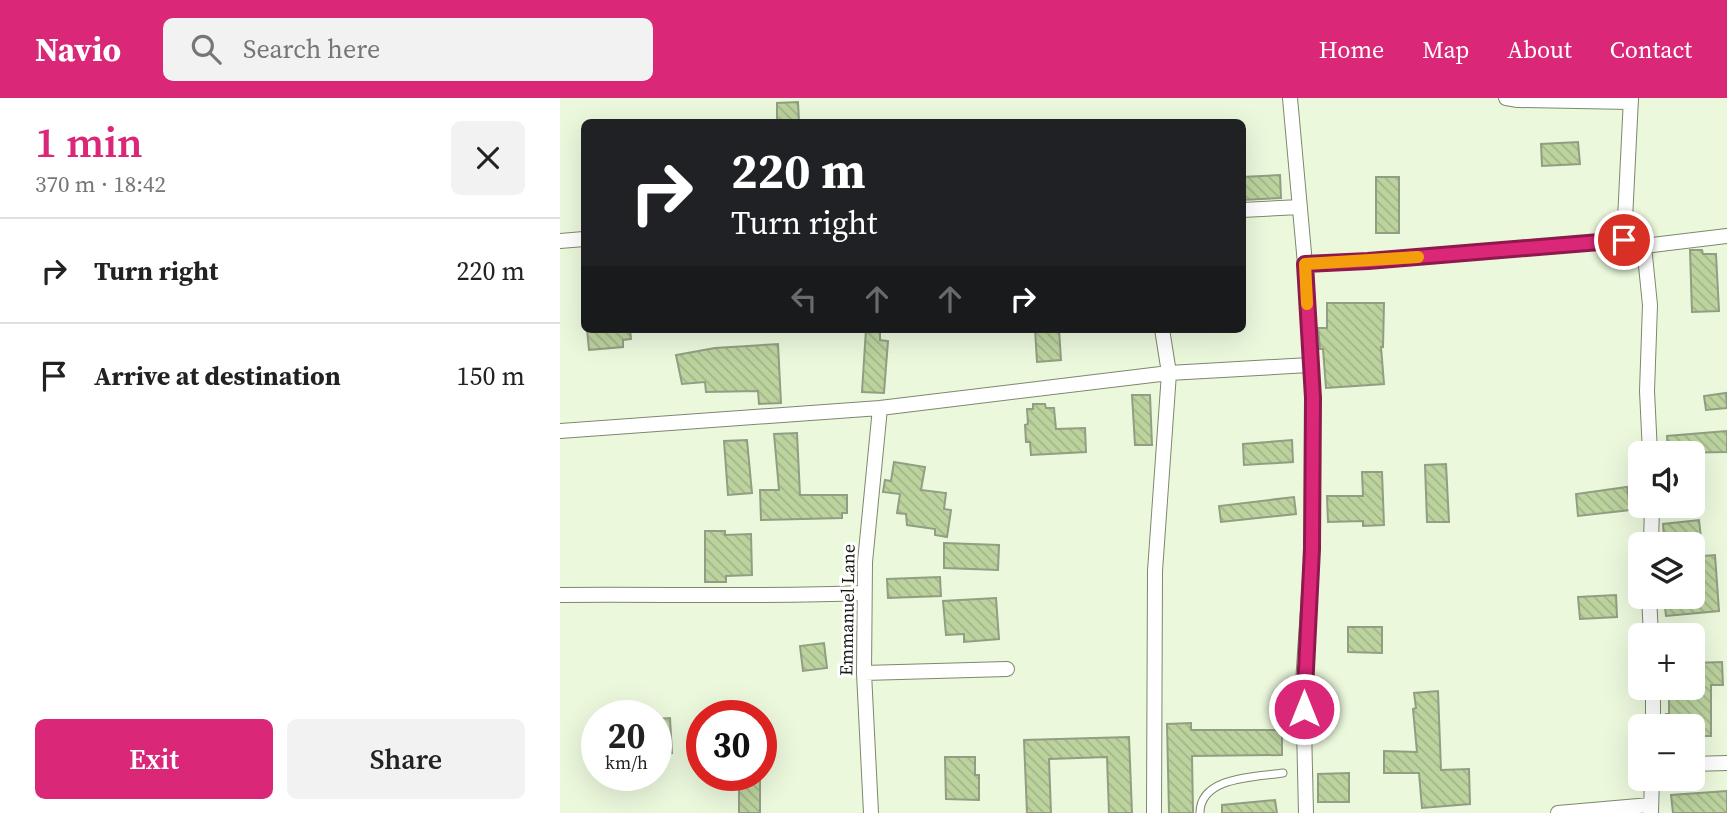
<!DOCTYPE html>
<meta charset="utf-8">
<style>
:root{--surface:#fff;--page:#f2f2f2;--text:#222;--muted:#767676;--line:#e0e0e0;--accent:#db2777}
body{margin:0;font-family:"Source Serif 4",serif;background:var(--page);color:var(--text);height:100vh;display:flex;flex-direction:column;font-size:26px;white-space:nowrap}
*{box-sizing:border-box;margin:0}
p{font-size:23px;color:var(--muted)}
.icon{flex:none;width:38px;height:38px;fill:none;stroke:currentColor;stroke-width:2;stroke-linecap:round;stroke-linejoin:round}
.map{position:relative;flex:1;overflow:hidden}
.details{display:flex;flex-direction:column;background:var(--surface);width:560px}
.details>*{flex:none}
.top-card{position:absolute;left:21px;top:21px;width:665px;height:214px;border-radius:10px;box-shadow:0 7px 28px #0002;background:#202124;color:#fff;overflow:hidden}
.tools{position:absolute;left:1068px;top:343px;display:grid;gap:14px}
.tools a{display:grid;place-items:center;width:77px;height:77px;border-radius:10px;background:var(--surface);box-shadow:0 7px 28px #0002;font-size:35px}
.speed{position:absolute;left:21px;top:602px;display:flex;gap:14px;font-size:35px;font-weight:700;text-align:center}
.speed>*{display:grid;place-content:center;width:91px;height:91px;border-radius:50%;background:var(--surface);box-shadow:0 7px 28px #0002;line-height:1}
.speed small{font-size:18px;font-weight:400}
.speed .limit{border:10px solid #d22;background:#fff;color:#111}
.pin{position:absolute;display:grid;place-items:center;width:60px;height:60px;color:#fff;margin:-30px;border:4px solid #fff;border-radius:50%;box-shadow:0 2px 7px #0007}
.me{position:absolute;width:77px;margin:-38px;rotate:0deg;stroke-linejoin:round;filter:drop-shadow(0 0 5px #0008)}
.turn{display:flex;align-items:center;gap:24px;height:147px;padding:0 35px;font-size:32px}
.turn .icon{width:91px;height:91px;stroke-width:2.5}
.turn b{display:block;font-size:49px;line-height:60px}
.lanes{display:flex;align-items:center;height:66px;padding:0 35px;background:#0003;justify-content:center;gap:35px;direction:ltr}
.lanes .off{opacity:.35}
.round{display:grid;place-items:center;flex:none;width:74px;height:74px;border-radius:10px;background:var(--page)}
.head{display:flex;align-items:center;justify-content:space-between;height:119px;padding:0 35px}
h1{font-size:42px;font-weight:600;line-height:52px;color:var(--accent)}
.button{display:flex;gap:14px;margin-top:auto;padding:14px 35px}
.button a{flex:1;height:80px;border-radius:10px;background:var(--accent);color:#fff;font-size:28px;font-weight:600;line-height:80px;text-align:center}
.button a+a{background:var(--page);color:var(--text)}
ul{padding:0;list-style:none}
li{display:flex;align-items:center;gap:21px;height:105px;padding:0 35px;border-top:2px solid var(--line)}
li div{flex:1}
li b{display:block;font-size:26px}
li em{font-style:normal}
header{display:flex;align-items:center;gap:42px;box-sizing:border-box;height:98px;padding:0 35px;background:var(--accent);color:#fff}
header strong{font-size:33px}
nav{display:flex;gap:38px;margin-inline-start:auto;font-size:24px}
.search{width:490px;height:63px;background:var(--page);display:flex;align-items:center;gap:18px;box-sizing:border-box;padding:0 24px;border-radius:10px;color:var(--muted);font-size:26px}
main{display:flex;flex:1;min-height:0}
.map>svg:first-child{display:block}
.building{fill:url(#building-back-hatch);stroke:#929e84;stroke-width:2}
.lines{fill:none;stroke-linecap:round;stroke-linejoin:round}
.lane-casing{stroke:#7d886e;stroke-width:9}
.street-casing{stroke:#7d886e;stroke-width:16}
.lane{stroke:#fff;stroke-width:7}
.street{stroke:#fff;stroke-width:14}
.route-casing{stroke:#8e194d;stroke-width:18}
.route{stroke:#db2777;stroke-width:12}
.slow{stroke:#f59e0b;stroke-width:12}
.labels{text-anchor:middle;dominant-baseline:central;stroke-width:6;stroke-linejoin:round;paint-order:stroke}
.street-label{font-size:18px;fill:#15190f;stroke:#fff}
</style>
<header>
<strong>Navio</strong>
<div class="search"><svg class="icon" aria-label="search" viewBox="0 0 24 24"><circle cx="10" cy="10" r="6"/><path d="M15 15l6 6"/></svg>Search here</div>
<nav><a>Home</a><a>Map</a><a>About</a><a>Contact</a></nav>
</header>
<main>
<section class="details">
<div class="head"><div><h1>1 min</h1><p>370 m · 18:42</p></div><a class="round"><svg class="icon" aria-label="close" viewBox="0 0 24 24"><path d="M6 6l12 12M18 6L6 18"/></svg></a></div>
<ul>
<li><svg class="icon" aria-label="right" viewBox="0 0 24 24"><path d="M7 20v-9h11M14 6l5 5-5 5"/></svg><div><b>Turn right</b></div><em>220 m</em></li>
<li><svg class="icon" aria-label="arrive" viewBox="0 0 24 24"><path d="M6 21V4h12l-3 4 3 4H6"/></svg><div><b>Arrive at destination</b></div><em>150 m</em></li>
</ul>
<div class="button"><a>Exit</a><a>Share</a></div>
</section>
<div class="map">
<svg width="1167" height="715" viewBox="0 0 1167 715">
<defs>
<pattern id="building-back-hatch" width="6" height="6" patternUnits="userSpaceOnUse" patternTransform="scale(1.75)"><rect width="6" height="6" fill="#bcd39e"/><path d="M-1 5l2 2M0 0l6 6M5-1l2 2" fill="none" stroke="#a1b587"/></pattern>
</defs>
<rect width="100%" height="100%" fill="#ebf8dc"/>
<!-- building -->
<path class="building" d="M 238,4 L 239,24 L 217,24 L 217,5 Z
M 1018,44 L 1020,66 L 982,68 L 981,46 Z
M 720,77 L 721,100 L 682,102 L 682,79 Z
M 816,79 L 839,79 L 839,135 L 816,135 Z
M 1130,152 L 1142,152 L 1143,156 L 1156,156 L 1159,213 L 1132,214 Z
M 767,205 L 824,205 L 823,249 L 821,249 L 824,286 L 766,290 L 763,251 L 760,251 L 758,230 L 767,230 Z
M 27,231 L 70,231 L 71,241 L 63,242 L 63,249 L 29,252 Z
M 306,231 L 320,231 L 320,242 L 328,243 L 324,295 L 302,294 Z
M 475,231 L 499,231 L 501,262 L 477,264 Z
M 218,246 L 221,305 L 199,306 L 198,293 L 146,294 L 145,284 L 122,286 L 116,257 L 155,250 Z
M 1166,295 L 1167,310 L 1146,312 L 1144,298 Z
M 572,297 L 590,297 L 592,347 L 575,347 Z
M 473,306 L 485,306 L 486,310 L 494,310 L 496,331 L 525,330 L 526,354 L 471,357 L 470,344 L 466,344 L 465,327 L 468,326 L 467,311 L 473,311 Z
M 1167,333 L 1167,354 L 1108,355 L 1107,338 Z
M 237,335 L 240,397 L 287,397 L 287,415 L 282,415 L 282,420 L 201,422 L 200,392 L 219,392 L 214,336 Z
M 187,342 L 192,395 L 168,397 L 164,343 Z
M 732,342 L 733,364 L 684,367 L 683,346 Z
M 334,364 L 365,369 L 361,392 L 386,395 L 384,411 L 391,412 L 387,439 L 375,437 L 375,431 L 347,427 L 346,416 L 337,415 L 340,396 L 323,394 L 325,382 L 331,383 Z
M 886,366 L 889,424 L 867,424 L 865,367 Z
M 802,374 L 822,374 L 824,427 L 803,428 L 803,423 L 768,424 L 767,398 L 803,398 Z
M 1067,389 L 1070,412 L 1018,418 L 1016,396 Z
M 734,399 L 736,416 L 661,424 L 659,408 Z
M 1139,422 L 1143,458 L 1155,457 L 1159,513 L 1106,518 L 1104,499 L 1132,499 L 1132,446 L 1108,446 L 1108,440 L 1104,440 L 1103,426 Z
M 145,433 L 165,433 L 165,437 L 191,436 L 192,477 L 166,478 L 166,484 L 145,484 Z
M 384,445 L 439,447 L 438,472 L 384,470 Z
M 380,479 L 381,498 L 328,500 L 327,481 Z
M 1056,497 L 1057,519 L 1020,521 L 1018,499 Z
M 436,500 L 439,541 L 404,544 L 404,536 L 386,537 L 383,503 Z
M 788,529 L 822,529 L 822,555 L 788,554 Z
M 264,545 L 267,570 L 243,573 L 240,548 Z
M 1162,564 L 1163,587 L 1151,587 L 1151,638 L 1132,638 L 1132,628 L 1106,628 L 1106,616 L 1109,616 L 1109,597 L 1132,597 L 1132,565 Z
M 878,593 L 881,672 L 909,671 L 910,706 L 862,710 L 859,675 L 824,675 L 824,653 L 857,654 L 853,611 L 856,610 L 854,595 Z
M 110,620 L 112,655 L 96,656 L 96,621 Z
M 631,625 L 631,632 L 722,632 L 722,657 L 632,658 L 633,715 L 609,715 L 607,626 Z
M 569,639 L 572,715 L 549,715 L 547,659 L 489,661 L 491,715 L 467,715 L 464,642 Z
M 385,659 L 415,659 L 415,677 L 419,677 L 419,702 L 386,701 Z
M 789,675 L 789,704 L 758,704 L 758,676 Z
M 179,677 L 200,677 L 200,715 L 179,715 Z
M 1167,693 L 1167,715 L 1113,715 L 1111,697 Z
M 715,702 L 717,715 L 662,715 L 662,707 Z"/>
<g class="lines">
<defs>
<path id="lane" d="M 640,715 C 640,678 697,679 723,675"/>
<path id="street" d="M 730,0 L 745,166 L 753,300 L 752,451 L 743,585 L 746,715
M 946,0 L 958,2 L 1071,4
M 682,112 L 740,109
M 1064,142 L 1071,0
M 0,143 L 24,141
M 1084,148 L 1090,207 L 1087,293 L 1090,355
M 745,166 L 808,163 L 1064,142 L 1084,148 L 1167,138
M 0,333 L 320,310 L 609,275 L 749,267
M 1091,446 L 1092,408
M 0,497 C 102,496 203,499 304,495
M 1089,499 L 1091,537
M 304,575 L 447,571
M 1093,628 L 1093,590
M 1132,666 L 1167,665
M 1091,714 L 1092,681
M 311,715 L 304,575 L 305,464 L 320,310
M 594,715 L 595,473 L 609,275 L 602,231
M 998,715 L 1090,707"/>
</defs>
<!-- lane casing -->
<use href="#lane" class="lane-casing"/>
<!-- street casing -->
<use href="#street" class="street-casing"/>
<!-- lane -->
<use href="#lane" class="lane"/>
<!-- street -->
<use href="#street" class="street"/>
</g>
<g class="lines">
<defs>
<path id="route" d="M 744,611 L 752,451 L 753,300 L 745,166 L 808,163 L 1064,142"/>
</defs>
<!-- route casing -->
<use href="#route" class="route-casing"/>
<!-- route -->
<use href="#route" class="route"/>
<!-- slow -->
<path class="slow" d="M 747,206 L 745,166 L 858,159"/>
</g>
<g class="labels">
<!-- street labels -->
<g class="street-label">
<text transform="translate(287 512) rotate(-89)">Emmanuel Lane</text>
</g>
</g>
</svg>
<div class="tools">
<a><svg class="icon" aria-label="sound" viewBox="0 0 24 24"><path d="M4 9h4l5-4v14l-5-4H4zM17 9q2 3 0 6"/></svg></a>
<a><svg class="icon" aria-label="layers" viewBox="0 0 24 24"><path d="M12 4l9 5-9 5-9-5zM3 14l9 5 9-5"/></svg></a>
<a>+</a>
<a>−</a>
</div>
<div class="speed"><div>20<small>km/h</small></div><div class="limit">30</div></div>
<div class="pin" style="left:1064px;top:142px;background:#d93025"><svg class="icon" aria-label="arrive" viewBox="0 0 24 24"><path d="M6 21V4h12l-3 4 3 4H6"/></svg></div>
<svg class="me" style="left:744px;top:611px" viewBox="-20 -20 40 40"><circle r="17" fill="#db2777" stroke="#fff" stroke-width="3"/><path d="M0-11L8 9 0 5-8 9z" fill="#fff"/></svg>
<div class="top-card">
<div class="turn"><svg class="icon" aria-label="right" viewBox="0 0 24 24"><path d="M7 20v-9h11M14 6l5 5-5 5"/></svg><div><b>220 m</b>Turn right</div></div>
<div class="lanes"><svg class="icon off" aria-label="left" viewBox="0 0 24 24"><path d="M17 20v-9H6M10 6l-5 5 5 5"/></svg><svg class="icon off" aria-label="ahead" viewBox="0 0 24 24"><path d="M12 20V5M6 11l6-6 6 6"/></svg><svg class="icon off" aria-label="ahead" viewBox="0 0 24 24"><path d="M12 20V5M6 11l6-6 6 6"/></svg><svg class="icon" aria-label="right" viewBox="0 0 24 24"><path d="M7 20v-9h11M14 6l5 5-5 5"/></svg></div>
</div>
</div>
</main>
